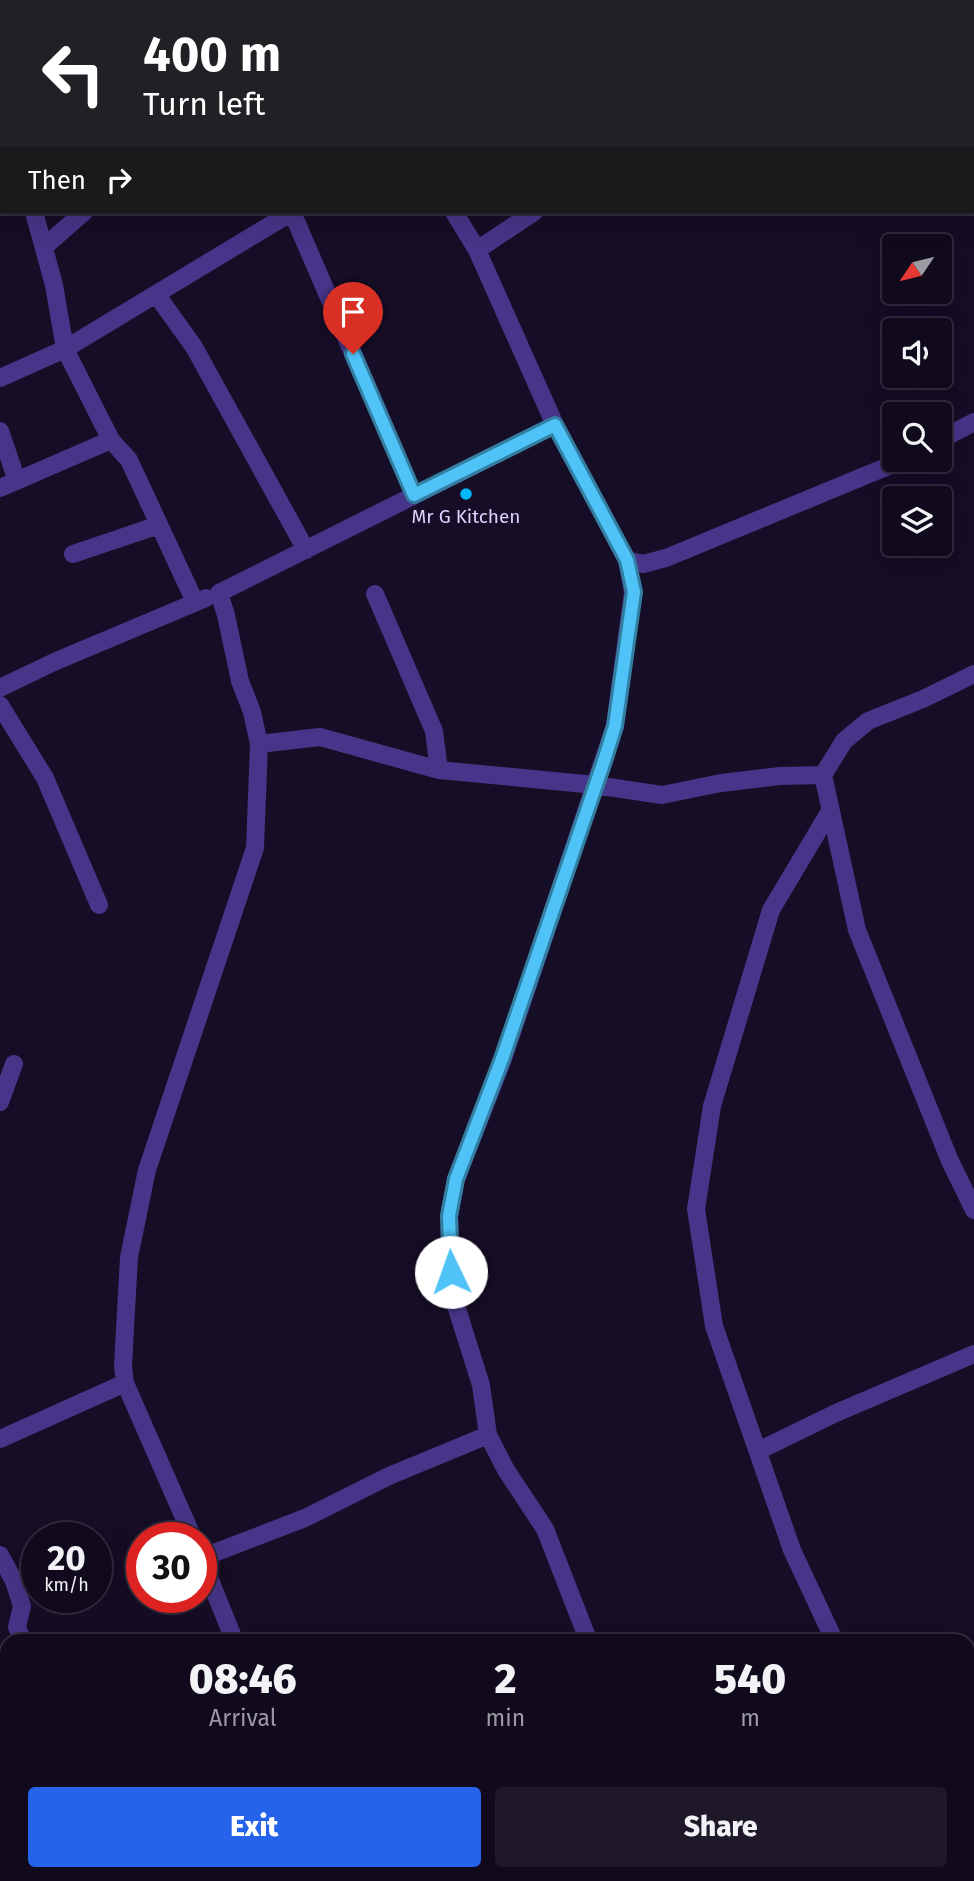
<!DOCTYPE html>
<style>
:root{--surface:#100a1c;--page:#1e1829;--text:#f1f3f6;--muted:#9c9aa3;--line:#302b3b;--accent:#2563eb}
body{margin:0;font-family:"Fira Sans",sans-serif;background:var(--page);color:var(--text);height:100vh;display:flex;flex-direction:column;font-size:26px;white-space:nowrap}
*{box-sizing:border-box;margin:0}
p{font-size:23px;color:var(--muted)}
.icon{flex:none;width:38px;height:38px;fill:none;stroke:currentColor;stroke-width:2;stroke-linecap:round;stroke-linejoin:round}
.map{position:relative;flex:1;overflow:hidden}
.panel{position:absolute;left:0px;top:1634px;width:975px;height:247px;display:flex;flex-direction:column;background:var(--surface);border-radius:21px 21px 0 0;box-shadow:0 7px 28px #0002,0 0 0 2px var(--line)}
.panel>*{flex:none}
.guide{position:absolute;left:0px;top:0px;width:975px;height:214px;box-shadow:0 7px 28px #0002,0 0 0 2px var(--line);background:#202124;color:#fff;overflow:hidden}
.needle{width:46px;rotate:235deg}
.buttons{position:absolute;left:882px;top:234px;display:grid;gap:14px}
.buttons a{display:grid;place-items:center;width:70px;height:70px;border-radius:7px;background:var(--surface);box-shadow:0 7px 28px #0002,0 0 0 2px var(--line);font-size:35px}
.speed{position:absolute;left:21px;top:1522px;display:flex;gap:14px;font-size:35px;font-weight:700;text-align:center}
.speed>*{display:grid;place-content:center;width:91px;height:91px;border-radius:50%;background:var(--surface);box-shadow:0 7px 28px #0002,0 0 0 2px var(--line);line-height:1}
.speed small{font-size:18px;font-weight:400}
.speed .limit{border:10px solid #d22;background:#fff;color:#111}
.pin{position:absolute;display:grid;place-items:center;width:60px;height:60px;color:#fff;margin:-72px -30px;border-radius:50% 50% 50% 0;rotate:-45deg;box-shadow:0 0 7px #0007}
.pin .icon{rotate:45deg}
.me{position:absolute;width:77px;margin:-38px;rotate:357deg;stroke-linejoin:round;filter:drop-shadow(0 0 5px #0008)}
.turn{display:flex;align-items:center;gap:24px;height:147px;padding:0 28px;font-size:32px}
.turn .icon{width:91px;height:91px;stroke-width:2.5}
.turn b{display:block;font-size:49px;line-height:60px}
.then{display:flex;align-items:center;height:66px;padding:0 28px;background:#0003;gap:14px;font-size:26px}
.eta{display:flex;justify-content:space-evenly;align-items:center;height:119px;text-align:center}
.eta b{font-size:42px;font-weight:800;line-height:49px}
.primary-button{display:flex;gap:14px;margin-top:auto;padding:14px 28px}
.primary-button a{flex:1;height:80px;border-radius:7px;background:var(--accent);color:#fff;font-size:28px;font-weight:800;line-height:80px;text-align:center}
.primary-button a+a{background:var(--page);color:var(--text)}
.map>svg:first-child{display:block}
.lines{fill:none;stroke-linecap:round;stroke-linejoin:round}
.minor{stroke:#463588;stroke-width:18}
.route-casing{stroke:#337fa1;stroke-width:18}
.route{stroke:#4fc3f7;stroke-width:12}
.poi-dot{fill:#00b9fd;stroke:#160d26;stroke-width:2.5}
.labels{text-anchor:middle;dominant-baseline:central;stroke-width:7;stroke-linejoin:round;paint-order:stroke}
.poi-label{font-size:19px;fill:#dfd2ff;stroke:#160d26}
</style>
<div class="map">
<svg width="974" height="1881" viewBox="0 0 974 1881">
<rect width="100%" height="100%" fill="#160d26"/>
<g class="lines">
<!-- minor -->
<path class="minor" d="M 347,0 L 348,2
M 692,0 L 692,2
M 864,0 L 864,2
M 147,2 L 150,0
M 973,3 L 974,2
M 0,65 L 2,71
M 34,212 L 54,285 L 65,349 L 292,212
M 292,212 L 414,495
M 454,212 L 477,250
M 44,247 L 84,212
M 156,294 L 194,347 L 306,550
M 0,378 L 65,349 L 111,440 L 129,460 L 195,602
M 555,425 L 627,560 L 643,564 L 666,558 L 903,460
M 0,431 L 17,481
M 940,440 L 974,422
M 0,488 L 111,440
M 73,554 L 159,525
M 627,560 L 633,592 L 615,726 L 595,785 L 662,795 L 721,783 L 780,776 L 823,775
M 375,594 L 434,731 L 439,770
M 974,674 L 923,699 L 868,721 L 844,741 L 823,775 L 857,930 L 950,1161 L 974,1210
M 0,688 L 54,662 L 206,598
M 0,705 L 45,778 L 99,905
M 259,744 L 320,737 L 439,770 L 595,785 L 503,1059 L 456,1179 L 449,1216 L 452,1293 L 481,1385 L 488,1435 L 506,1470 L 545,1529 L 589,1642
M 830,811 L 771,910 L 712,1106 L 696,1209 L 714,1326 L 792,1550 L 835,1642
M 0,1102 L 14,1064
M 125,1383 L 193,1538
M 0,1439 L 125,1383 L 123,1365 L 129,1257 L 147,1170 L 255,848 L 259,744 L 252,712 L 240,681 L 226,615 L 219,593 L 555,425 L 477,250 L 534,212
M 758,1451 L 836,1413 L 974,1354
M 0,1555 L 14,1581 L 22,1606 L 17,1627 L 23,1642
M 201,1558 L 305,1518 L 389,1476 L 488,1435
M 201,1558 L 235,1642
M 968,1705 L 974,1703
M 0,1879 L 9,1874"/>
</g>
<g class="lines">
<defs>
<path id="route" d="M 353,354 L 414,495 L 555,425 L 627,560 L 634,592 L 615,726 L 604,761 L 502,1059 L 456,1179 L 449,1216 L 451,1272"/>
</defs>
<!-- route casing -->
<use href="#route" class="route-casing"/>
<!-- route -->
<use href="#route" class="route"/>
</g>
<!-- markers -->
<circle class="poi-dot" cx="466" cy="494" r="7"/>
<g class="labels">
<!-- poi labels -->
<g class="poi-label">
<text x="466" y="516">Mr G Kitchen</text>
</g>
</g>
</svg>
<div class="buttons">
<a><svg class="needle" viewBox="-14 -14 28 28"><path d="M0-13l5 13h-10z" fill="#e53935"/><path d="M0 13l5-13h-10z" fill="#9c9aa3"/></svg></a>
<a><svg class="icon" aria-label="sound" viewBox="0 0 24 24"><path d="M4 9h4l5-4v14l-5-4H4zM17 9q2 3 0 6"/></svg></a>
<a><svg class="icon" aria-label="search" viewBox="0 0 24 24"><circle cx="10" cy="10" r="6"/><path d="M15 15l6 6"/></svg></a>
<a><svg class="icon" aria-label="layers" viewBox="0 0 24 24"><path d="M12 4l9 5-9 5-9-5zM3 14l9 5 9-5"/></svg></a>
</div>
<div class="speed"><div>20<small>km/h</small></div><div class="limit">30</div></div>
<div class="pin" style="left:353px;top:354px;background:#d93025"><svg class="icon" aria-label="arrive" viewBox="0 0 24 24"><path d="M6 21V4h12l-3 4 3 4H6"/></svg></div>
<svg class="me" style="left:451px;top:1272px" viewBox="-20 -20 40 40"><circle r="19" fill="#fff"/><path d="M0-13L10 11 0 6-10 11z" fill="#4fc3f7"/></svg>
<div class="guide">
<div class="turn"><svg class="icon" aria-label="left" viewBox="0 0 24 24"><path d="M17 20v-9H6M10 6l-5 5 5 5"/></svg><div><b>400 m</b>Turn left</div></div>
<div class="then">Then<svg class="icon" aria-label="right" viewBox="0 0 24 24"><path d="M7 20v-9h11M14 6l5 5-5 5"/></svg></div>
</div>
<section class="panel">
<div class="eta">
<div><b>08:46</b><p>Arrival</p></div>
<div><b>2</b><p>min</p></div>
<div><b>540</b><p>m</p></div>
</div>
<div class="primary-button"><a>Exit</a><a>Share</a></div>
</section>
</div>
